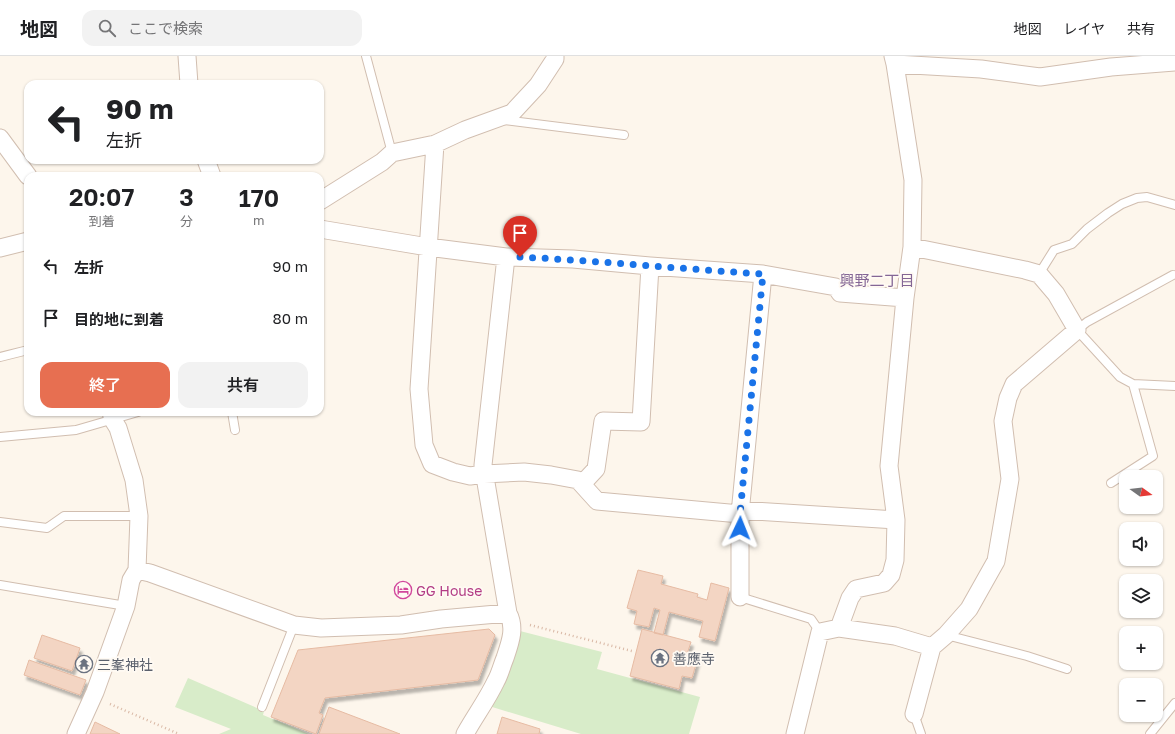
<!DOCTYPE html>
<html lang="ja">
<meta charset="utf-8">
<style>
:root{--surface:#fff;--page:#f2f2f2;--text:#202124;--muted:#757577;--line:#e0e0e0;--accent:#e76f51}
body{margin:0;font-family:"Golos Text","Noto Sans JP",sans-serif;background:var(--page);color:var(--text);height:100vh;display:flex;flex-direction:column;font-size:15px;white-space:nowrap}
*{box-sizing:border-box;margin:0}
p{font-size:13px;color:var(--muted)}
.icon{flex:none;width:22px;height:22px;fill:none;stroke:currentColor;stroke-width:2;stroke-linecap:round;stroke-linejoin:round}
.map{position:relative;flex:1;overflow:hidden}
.panel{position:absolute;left:24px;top:116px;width:300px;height:244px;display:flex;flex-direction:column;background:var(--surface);border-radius:12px;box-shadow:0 1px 3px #0004}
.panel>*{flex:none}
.top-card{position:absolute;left:24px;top:24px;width:300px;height:84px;border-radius:12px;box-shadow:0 1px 3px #0004;background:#fff;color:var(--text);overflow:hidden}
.needle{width:26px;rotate:105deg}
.controls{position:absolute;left:1119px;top:414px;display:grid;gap:8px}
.controls a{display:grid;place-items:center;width:44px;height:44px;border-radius:8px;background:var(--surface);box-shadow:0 1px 3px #0004;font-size:20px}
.pin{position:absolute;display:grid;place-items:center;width:34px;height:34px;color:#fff;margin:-41px -17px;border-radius:50% 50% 50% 0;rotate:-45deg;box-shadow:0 0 4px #0007}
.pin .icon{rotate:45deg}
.me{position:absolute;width:44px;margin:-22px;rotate:2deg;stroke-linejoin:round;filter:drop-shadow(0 0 3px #0008)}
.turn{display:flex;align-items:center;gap:14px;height:84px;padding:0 16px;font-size:18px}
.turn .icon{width:52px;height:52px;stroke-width:2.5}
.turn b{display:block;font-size:28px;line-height:34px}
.eta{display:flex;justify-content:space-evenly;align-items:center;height:68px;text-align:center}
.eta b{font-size:24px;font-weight:600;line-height:28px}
.primary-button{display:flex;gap:8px;margin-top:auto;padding:8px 16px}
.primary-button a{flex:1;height:46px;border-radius:12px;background:var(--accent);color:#fff;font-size:16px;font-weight:600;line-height:46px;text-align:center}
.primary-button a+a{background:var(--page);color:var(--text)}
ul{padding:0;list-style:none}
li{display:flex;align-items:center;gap:12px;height:52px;padding:0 16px}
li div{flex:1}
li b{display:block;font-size:15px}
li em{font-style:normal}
header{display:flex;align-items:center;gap:24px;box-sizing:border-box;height:56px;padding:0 20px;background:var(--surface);border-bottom:1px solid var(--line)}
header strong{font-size:19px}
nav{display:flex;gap:22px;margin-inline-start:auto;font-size:14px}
.search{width:280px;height:36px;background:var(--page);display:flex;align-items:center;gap:10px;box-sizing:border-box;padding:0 14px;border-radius:12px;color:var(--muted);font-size:15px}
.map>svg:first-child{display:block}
.green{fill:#d8ecc9}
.building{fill:#f3d5c3;stroke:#e6bba3;filter:url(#shadow)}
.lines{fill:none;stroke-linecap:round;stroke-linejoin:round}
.service-casing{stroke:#d1beb0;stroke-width:10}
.minor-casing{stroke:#d1beb0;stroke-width:19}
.path{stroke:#d9b8a5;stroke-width:2.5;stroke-dasharray:1 3;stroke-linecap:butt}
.service{stroke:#fff;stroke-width:8}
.minor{stroke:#fff;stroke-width:17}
.route{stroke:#1a73e8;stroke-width:7;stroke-dasharray:0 12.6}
.labels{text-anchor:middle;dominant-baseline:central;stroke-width:3.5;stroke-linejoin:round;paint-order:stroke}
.hotel-label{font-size:14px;fill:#b23c85;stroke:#fffaf3;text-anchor:start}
.worship-label{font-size:14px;fill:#5b616d;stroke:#fffaf3;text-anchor:start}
.neighbourhood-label{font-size:15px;fill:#846695;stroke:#fffaf3}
</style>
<header>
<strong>地図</strong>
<div class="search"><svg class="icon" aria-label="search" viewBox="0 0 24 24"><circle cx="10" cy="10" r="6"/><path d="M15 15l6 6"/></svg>ここで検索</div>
<nav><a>地図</a><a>レイヤ</a><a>共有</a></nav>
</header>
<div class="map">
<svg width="1175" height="678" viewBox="0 0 1175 678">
<defs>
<filter id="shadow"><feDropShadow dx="2.5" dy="4.5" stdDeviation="1" flood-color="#0004"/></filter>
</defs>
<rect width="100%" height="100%" fill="#fdf6ec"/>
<!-- green -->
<path class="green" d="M 520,575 L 602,596 L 597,613 L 700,641 L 689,678 L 581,678 L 489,650 Z
M 188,622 L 264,655 L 263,659 L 309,678 L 219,678 L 231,673 L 175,651 Z"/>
<!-- building -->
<path class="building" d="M 638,514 L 663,520 L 661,528 L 698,538 L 697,541 L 707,544 L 711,527 L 729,532 L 715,585 L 699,581 L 703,565 L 669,556 L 663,579 L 654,577 L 660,554 L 654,552 L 649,571 L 634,568 L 637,555 L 627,552 Z
M 489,573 L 495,579 L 478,624 L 325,642 L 319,657 L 323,659 L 316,678 L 271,661 L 298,594 Z
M 642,573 L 691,586 L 687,598 L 698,601 L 692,622 L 682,620 L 679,633 L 630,620 Z
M 42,579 L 80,592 L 72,615 L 34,602 Z
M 29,604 L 86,624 L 80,639 L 24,619 Z
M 329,651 L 400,678 L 319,678 Z
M 502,661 L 540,673 L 539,678 L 497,678 Z
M 95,666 L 120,678 L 90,678 Z"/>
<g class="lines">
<defs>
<path id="service" d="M 366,0 L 392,97
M 504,64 L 624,79
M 1039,218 L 1054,194 L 1072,188 L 1087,173 L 1108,157 L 1122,148 L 1137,142 L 1147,141 L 1175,149
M 1173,219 L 1087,266 L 1077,274 L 1120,321 L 1133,328 L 1175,330
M 0,301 L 28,294
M 232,356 L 235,374
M 0,381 L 76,374 L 138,356
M 1111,427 L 1153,400 L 1133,328
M 0,466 L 47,472 L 64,460 L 139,460
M 0,529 L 126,550
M 740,541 L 811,563 L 820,576
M 946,579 L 1027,600 L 1067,613
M 262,651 L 294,569
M 914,658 L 921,678
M 1150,678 L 1175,647"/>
<path id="minor" d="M 187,0 L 189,28
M 895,8 L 981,13 L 1040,21 L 1111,11 L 1175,6
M 0,82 L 28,120
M 435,88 L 419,333 L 424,389 L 432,408 L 453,416 L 470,420 L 484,418 L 524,416 L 551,419 L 578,424 L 597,445 L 740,458
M 206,104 L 212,120
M 320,145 L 382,106 L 392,97 L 435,88 L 465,74 L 512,57 L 538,29 L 555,3 L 555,0
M 320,173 L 428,191 L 506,201 L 573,203 L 650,210 L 763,218 L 836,231 L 840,237 L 905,242
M 912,191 L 1025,214 L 1039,218 L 1056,238 L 1077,274 L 1014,328 L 1008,342 L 1003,365 L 1010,423 L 996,505 L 969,553 L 946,579 L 932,591 L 914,658
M 0,192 L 28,185
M 582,428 L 596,413 L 603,365 L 641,366 L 650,210
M 740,454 L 896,464
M 137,514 L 150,517 L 294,569 L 321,572 L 401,569 L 441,563 L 508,557
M 740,541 L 740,458 L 763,218
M 839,572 L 850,542 L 856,533 L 884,527 L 891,519 L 895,504 L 896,464 L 889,410 L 905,242 L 912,191 L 913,124 L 895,8 L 893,0
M 76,678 L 95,636 L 126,550 L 131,524 L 137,514 L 139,460 L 134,424 L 118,372 L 113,364 L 111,356
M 465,678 C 475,660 487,644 496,625 C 500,618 502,609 505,602 C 510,587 516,572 508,557 L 483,409 L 506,201
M 795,678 L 820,576 L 839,572 L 895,580 L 932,591"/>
</defs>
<!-- service casing -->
<use href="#service" class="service-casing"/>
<!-- minor casing -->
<use href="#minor" class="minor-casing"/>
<!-- path -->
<path class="path" d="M 530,569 L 632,595
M 110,648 L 179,678"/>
<!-- service -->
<use href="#service" class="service"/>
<!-- minor -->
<use href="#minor" class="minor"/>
</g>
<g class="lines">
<!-- route -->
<path class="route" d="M 520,201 C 601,205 682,213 763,218 L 740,458 L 740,472"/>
</g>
<!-- icons -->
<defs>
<symbol id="hotel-ring" viewBox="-11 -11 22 22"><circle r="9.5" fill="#fffaf3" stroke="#d1479c" stroke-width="1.5"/><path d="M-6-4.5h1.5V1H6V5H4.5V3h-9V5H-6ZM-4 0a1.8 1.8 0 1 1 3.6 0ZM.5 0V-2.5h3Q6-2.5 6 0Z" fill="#d1479c"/></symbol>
<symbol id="temple-ring" viewBox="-11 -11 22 22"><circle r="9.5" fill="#fffaf3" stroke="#6b7280" stroke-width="1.5"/><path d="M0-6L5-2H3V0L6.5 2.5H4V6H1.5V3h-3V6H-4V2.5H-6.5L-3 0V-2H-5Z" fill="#6b7280"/></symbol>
</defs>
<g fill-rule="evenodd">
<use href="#hotel-ring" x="393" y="524" width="20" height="20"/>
<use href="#temple-ring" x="650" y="592" width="20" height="20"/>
<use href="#temple-ring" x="74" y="598" width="20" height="20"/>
</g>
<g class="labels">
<!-- hotel labels -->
<g class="hotel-label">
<text x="416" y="534">GG House</text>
</g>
<!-- worship labels -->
<g class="worship-label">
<text x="673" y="602">善應寺</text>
<text x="97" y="608">三峯神社</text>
</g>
<!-- neighbourhood labels -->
<g class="neighbourhood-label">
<text x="877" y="224">興野二丁目</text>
</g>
</g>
</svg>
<div class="controls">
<a><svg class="needle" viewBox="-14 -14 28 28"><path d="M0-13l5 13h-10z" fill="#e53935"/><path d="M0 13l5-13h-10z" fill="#757577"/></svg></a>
<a><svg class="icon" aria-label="sound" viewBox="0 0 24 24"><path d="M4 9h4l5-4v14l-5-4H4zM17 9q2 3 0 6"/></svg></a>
<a><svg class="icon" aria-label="layers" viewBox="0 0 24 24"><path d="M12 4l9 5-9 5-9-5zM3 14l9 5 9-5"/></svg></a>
<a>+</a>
<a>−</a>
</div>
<div class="pin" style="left:520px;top:201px;background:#d93025"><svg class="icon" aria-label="arrive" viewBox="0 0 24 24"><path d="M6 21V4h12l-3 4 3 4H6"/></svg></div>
<svg class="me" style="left:740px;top:472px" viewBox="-20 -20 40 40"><path d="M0-17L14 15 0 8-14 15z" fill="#1a73e8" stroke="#fff" stroke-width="4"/></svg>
<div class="top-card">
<div class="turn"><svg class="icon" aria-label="left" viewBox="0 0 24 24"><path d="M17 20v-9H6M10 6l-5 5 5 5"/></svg><div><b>90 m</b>左折</div></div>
</div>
<section class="panel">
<div class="eta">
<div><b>20:07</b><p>到着</p></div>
<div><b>3</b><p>分</p></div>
<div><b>170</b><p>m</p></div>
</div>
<ul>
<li><svg class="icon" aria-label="left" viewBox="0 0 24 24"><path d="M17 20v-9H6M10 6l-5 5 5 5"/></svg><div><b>左折</b></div><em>90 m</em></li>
<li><svg class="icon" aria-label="arrive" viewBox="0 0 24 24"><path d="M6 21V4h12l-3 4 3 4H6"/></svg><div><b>目的地に到着</b></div><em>80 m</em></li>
</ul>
<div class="primary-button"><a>終了</a><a>共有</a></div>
</section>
</div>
